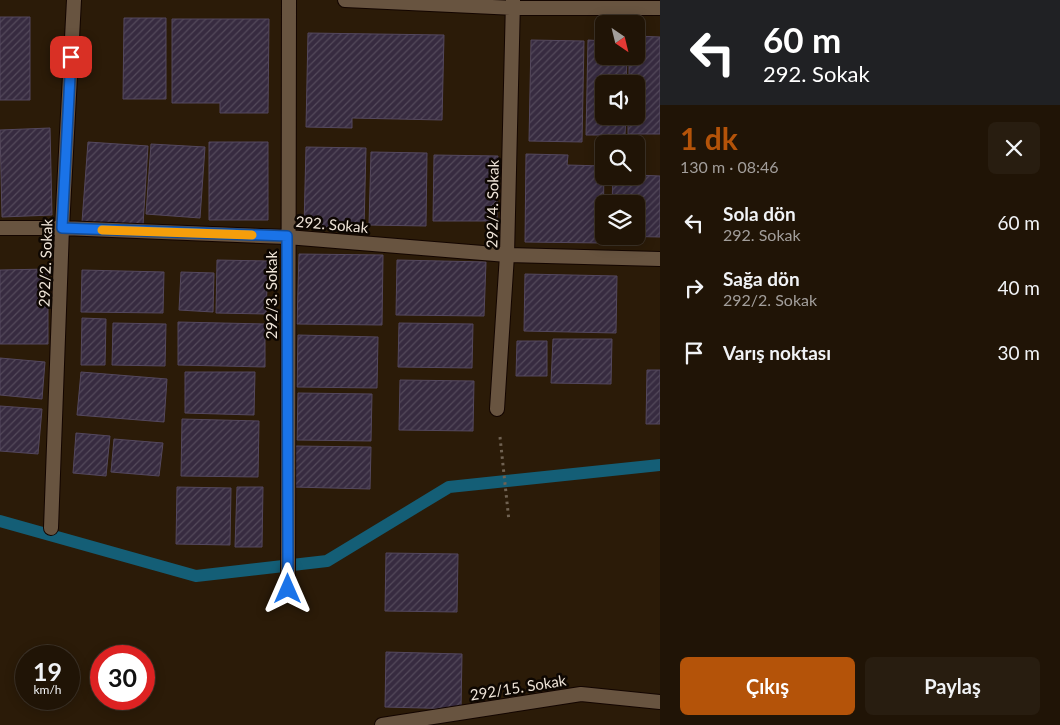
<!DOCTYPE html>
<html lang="tr">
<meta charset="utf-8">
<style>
:root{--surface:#201406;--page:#281d10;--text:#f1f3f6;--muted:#a29e9b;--line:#3d3328;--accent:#b45309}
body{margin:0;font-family:Lato,sans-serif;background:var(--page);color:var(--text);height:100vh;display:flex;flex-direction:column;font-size:19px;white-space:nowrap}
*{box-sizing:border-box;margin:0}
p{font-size:16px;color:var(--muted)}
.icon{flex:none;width:28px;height:28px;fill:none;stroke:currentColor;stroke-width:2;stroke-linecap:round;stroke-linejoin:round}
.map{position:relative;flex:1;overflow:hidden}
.side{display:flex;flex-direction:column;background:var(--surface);width:400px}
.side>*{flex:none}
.banner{background:#202124;color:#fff;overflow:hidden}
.needle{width:32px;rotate:145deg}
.controls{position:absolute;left:595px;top:15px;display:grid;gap:10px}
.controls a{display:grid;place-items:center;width:50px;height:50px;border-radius:8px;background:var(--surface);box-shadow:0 2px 12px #0003,0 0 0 1px var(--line);font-size:25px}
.speed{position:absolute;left:15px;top:645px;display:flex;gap:10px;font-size:25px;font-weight:700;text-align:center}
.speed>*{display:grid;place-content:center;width:65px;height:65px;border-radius:50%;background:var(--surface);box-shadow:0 2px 12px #0003,0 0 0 1px var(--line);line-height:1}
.speed small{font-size:12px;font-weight:400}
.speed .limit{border:8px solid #d22;background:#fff;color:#111}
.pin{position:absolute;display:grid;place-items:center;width:42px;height:42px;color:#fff;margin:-21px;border-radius:10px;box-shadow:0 2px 8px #0006}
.me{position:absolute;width:55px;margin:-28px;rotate:0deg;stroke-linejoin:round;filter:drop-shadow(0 0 4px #0008)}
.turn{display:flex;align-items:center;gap:18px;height:105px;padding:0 20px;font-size:22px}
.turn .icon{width:65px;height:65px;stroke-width:2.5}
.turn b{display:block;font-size:35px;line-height:42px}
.round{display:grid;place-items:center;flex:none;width:52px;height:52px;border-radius:8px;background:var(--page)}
.headline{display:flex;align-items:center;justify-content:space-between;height:85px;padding:0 20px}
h1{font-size:30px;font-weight:700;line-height:38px;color:var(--accent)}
.primary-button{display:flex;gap:10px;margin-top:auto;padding:10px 20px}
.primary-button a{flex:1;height:58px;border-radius:8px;background:var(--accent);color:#fff;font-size:20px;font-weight:700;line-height:58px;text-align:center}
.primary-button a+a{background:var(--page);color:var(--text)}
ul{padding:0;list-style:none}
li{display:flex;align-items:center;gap:15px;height:65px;padding:0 20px}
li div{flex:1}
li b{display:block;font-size:19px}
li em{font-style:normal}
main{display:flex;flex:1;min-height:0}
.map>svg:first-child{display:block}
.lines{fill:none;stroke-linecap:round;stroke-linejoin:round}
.stream{stroke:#145e76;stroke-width:12}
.building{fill:url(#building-hatch);stroke:#54485e}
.minor-casing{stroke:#130500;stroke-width:16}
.path{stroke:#706252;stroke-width:3;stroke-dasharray:2.5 4;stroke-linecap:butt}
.minor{stroke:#685440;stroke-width:14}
.route-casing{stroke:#114b97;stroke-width:12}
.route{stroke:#1a73e8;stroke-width:9}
.slow{stroke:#f59e0b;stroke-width:9}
.labels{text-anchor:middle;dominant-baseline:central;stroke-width:5;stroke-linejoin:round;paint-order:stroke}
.street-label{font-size:15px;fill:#efe4d8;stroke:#0e0702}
</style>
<main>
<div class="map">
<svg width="660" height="725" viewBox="0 0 660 725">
<defs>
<pattern id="building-hatch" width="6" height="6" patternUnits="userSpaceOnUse" patternTransform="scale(1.25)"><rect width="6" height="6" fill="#372b40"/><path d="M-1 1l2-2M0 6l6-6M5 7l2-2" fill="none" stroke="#544a5b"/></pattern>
</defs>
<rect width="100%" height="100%" fill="#2b1b08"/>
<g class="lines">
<!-- stream -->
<path class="stream" d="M 0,521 L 196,576 L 327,561 L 449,487 L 660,465"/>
</g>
<!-- building -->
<path class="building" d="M 0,17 L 30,17 L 30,100 L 0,100 Z
M 124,18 L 166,18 L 166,99 L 123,99 Z
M 172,19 L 269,19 L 268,113 L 220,113 L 220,103 L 172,103 Z
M 308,33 L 444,35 L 442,120 L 352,118 L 352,128 L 306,127 Z
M 636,36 L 660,37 L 660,134 L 628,134 L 628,116 L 636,116 L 636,84 L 629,84 L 629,56 L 636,56 Z
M 531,40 L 584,41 L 582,142 L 529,141 Z
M 588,40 L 604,41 L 604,56 L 627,56 L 626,84 L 604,84 L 604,116 L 626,116 L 625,135 L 586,135 Z
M 50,128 L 52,215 L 2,217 L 0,130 Z
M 88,142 L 148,146 L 143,225 L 82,222 Z
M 209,142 L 268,142 L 268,220 L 209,220 Z
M 151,144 L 205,147 L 200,218 L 146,214 Z
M 306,147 L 366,148 L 364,227 L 304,227 Z
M 371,152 L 427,153 L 426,226 L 369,225 Z
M 526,154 L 568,155 L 567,165 L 604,166 L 603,243 L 525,242 Z
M 434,155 L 498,156 L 497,221 L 433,221 Z
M 636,175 L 660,176 L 660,237 L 612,236 L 636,236 L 636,204 L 612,204 L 613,176 Z
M 299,254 L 383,255 L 382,325 L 297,324 Z
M 217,260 L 268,261 L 266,314 L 216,313 Z
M 397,260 L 486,262 L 484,316 L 396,315 Z
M 48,269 L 48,344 L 0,344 L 0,270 Z
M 82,270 L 164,272 L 163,313 L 81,312 Z
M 181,272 L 214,273 L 213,312 L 179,310 Z
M 525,274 L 617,276 L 616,333 L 524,331 Z
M 82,318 L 106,319 L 105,365 L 81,365 Z
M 178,322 L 265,324 L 265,367 L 178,365 Z
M 113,323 L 166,324 L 165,366 L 112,365 Z
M 399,323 L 473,324 L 472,368 L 398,367 Z
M 298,335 L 378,337 L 377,388 L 297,387 Z
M 553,339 L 612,339 L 611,384 L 551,383 Z
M 517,341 L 547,341 L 547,376 L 516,376 Z
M 0,358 L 45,362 L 42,399 L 0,395 Z
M 647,370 L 660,370 L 660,424 L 646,424 Z
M 81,372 L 167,379 L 164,422 L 77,415 Z
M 185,372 L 255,372 L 254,415 L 185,413 Z
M 400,380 L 474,381 L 473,431 L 399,430 Z
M 298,393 L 372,394 L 371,441 L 297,440 Z
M 0,406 L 42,409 L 38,454 L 0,451 Z
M 182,419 L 259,421 L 258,477 L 181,476 Z
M 76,433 L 110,436 L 106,476 L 73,473 Z
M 114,439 L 163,443 L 159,476 L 111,472 Z
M 294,446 L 371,447 L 370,489 L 293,487 Z
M 177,487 L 231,488 L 230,545 L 176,544 Z
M 237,487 L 263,487 L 262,547 L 235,547 Z
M 386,553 L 458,554 L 457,612 L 385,611 Z
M 386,652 L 462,654 L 461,709 L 385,707 Z"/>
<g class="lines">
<defs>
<path id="minor" d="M 345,0 L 513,8 L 660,8
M 0,228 L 62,228 L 287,237 L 507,255 L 660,259
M 497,409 L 507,255 L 513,0
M 51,528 L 62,228 L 74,0
M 288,589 L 289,0
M 382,725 L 581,694 L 660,702"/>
</defs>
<!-- minor casing -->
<use href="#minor" class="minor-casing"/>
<!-- path -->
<path class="path" d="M 500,437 L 509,521"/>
<!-- minor -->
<use href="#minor" class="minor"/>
</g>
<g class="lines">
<defs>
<path id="route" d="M 71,57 L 62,228 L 287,236 L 288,589"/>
</defs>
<!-- route casing -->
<use href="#route" class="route-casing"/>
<!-- route -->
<use href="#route" class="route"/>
<!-- slow -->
<path class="slow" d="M 102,230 L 252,235"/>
</g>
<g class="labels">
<!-- street labels -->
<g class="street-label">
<text transform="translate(492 204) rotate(-89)">292/4. Sokak</text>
<text transform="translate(332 224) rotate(5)">292. Sokak</text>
<text transform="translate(45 263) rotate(-88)">292/2. Sokak</text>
<text transform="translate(271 295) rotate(-90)">292/3. Sokak</text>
<text transform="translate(518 687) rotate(-9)">292/15. Sokak</text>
</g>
</g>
</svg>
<div class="controls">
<a><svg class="needle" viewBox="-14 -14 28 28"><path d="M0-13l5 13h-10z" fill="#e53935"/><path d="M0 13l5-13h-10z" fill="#a29e9b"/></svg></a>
<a><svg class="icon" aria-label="sound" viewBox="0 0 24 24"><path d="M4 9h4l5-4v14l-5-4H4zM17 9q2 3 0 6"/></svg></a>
<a><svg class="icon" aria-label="search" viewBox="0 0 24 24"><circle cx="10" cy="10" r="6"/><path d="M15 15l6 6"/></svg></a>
<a><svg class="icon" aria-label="layers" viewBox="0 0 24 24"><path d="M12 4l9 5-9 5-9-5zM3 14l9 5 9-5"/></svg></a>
</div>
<div class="speed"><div>19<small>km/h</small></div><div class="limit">30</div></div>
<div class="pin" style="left:71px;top:57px;background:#d93025"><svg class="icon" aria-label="arrive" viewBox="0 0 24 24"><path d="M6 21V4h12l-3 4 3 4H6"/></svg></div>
<svg class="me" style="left:288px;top:589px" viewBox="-20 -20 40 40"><path d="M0-17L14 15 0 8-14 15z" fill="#1a73e8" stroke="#fff" stroke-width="4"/></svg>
</div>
<section class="side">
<div class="banner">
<div class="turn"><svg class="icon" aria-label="left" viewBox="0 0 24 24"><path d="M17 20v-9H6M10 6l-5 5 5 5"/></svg><div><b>60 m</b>292. Sokak</div></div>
</div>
<div class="headline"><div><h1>1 dk</h1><p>130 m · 08:46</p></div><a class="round"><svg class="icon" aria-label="close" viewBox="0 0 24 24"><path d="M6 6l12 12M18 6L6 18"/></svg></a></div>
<ul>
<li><svg class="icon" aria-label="left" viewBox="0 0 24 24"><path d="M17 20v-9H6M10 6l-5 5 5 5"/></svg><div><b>Sola dön</b><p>292. Sokak</p></div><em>60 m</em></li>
<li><svg class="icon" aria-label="right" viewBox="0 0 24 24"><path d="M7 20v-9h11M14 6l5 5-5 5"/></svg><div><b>Sağa dön</b><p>292/2. Sokak</p></div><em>40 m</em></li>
<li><svg class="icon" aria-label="arrive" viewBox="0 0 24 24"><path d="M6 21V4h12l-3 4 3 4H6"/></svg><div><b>Varış noktası</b></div><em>30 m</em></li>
</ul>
<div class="primary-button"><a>Çıkış</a><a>Paylaş</a></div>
</section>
</main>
